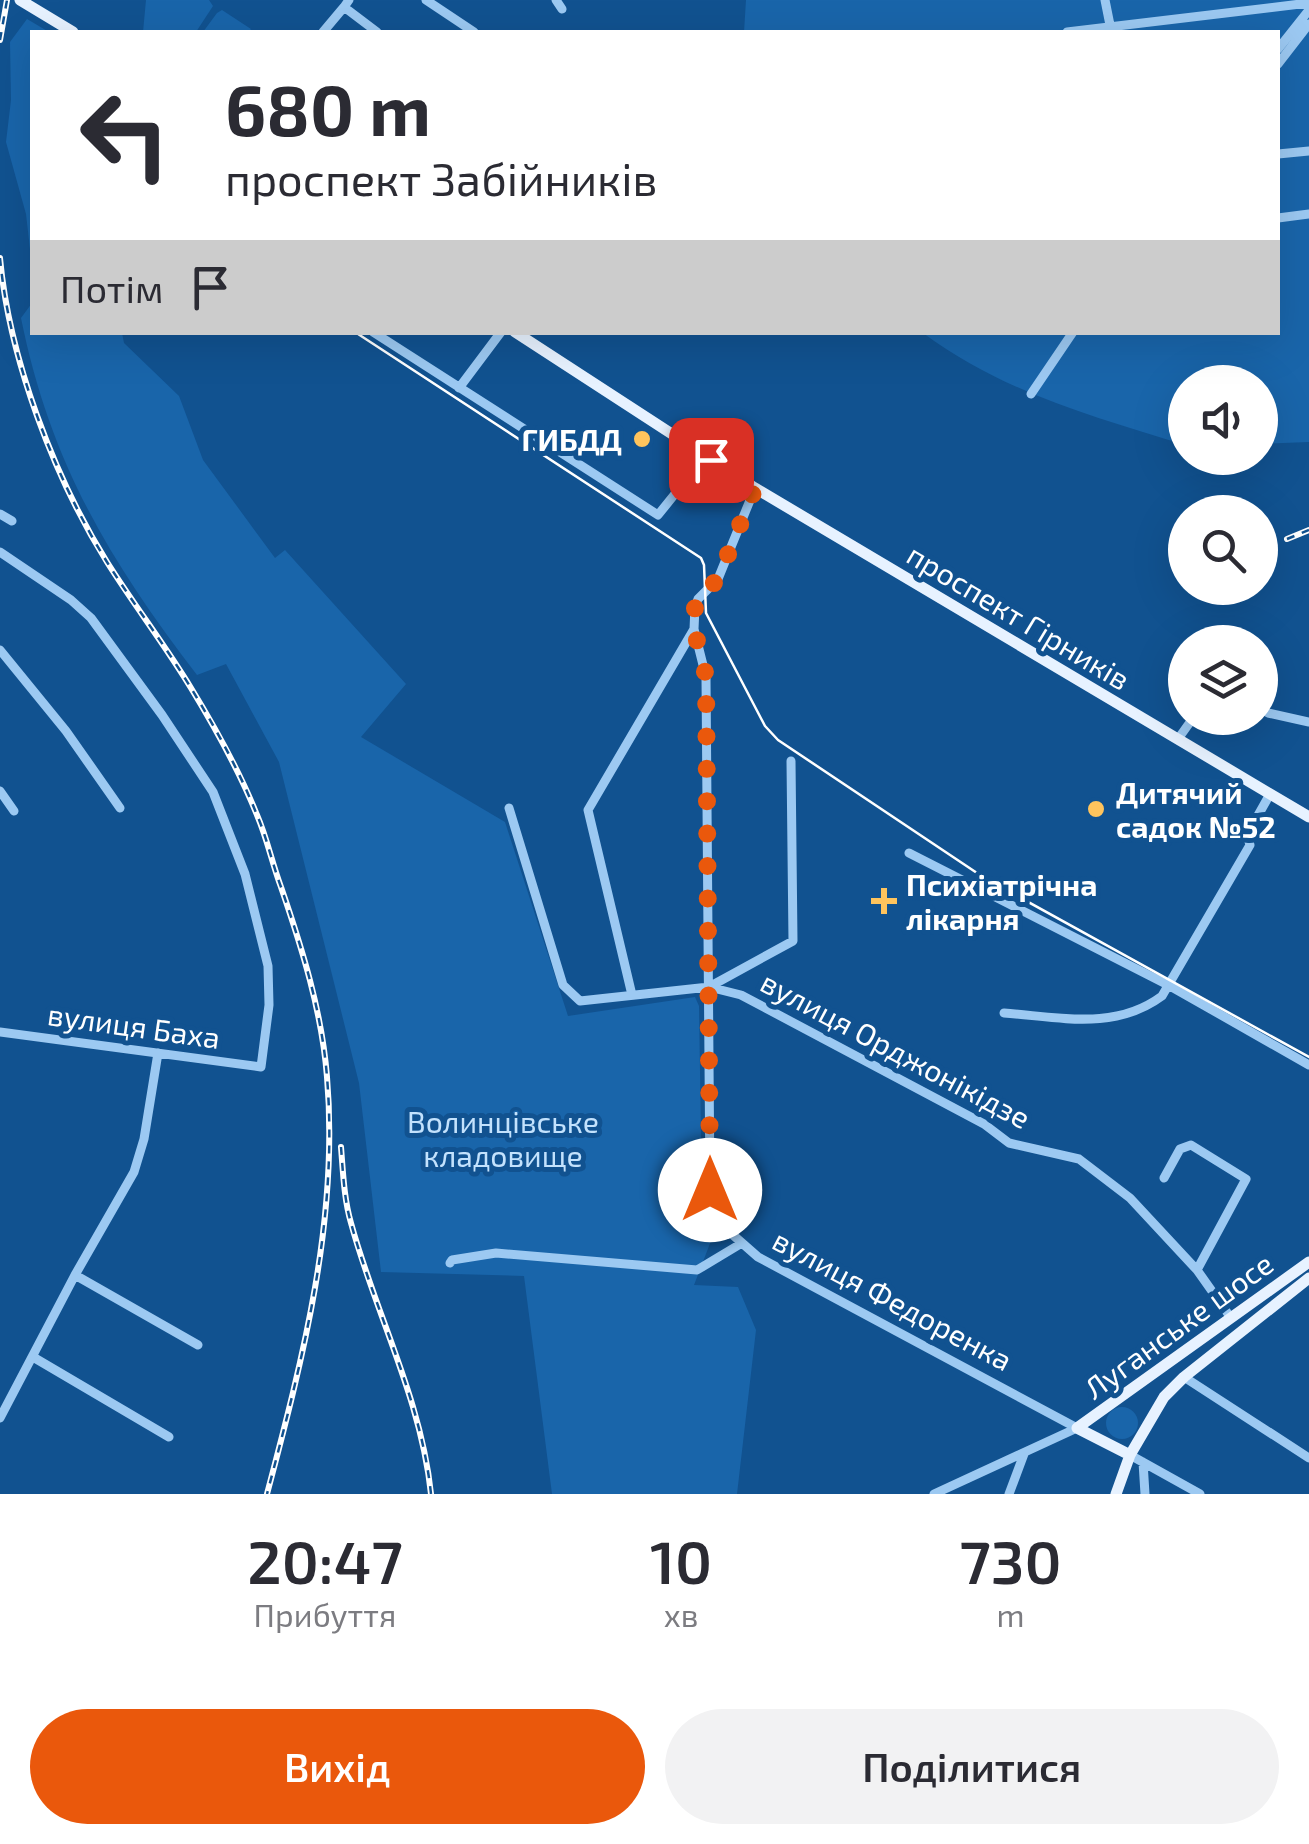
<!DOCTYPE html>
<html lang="uk">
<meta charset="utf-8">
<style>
:root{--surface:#fff;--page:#f2f2f3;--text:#2b2b33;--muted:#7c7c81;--accent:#ea580c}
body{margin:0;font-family:"Exo 2",sans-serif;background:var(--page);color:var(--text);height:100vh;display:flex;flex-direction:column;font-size:38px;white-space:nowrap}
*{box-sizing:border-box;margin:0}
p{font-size:32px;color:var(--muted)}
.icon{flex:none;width:55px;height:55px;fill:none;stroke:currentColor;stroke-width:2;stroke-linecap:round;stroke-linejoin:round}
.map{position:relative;height:1494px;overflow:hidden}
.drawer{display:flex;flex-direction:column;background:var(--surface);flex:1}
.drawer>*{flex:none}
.hud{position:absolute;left:30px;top:30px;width:1250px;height:305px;border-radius:0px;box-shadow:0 10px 40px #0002;background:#fff;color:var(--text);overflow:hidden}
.tools{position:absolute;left:1168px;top:365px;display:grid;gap:20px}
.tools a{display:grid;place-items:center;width:110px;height:110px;border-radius:50%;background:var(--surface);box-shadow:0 10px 40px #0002;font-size:50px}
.pin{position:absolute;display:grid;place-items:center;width:85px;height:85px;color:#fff;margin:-42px;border-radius:20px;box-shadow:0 5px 15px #0006}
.me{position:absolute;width:110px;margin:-55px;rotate:0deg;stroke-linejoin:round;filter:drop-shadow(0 0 8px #0008)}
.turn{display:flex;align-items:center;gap:35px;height:210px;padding:0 30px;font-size:45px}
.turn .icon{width:130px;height:130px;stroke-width:2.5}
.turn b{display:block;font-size:70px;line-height:85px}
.then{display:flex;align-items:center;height:95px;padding:0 30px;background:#0003;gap:20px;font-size:38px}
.eta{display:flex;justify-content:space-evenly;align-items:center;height:170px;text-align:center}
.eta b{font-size:60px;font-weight:600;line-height:70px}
.button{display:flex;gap:20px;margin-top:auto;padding:20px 30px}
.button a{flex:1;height:115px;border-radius:60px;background:var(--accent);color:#fff;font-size:40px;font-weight:600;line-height:115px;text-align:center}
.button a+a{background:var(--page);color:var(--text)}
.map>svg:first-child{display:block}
.green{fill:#1965aa}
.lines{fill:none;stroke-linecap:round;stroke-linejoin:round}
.minor{stroke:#9cc9f2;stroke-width:9}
.major{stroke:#e7f2ff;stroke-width:11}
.tram{stroke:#fff;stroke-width:2.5}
.rail-casing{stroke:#fff;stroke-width:6}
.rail{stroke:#115290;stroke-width:2.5;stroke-dasharray:8;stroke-linecap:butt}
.route{stroke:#ea580c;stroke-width:18;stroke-dasharray:0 32.4}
.poi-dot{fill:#ffc45d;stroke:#115290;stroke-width:4}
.labels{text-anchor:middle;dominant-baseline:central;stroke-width:10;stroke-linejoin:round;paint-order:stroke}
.poi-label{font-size:30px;font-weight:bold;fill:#fff;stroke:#115290;text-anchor:start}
.street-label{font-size:30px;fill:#fff;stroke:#115290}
.park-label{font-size:30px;fill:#c3e2fd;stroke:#115290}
</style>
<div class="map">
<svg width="1309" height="1494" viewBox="0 0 1309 1494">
<rect width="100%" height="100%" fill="#115290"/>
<!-- green -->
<path class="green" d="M 146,0 L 209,0 L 213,6 L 196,32 L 143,32 Z
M 746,0 L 1309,0 L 1309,442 L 1260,444 L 1260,382 L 1185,382 L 1185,445 C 1091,416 1003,392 923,333 L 1278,332 L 1278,32 L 744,32 Z
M 222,10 L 251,29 L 249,32 L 203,32 L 217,13 Z
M 27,19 L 49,32 L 32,32 L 32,267 L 26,214 L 6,142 L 11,100 L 10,42 Z
M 32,303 L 32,332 L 122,333 L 124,343 L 179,396 L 203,460 L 275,558 L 285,550 L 406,684 L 361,737 L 505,822 L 568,1016 L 695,997 L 699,1006 L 702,1201 L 714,1233 L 694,1285 L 738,1287 L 756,1330 L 737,1494 L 552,1494 L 524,1276 L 381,1272 L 359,1083 L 279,762 L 226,664 L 197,675 C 109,560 50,462 21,318 Z
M1106 1423a16 16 0 1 1 32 0a16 16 0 1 1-32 0Z"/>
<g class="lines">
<!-- minor -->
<path class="minor" d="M 349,0 L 344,7 L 377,32
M 426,0 L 474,32
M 556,0 L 562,9
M 1105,0 L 1111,30
M 323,32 L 344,7
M 1067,32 L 1309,3
M 1278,49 L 1309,10
M 1278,64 L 1309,24
M 1278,154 L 1309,151
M 1278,218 L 1309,214
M 373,332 L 658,515 L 687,479 L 711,461
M 459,388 L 501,332
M 1031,394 L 1073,332
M 755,488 L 718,579 L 698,599 L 695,607 L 694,629 L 706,677 L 710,1190 L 725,1228 L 758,1257 L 1077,1428
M 0,514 L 12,521
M 0,552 L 71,600 L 91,618 L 162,715 L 213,792 L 245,874 L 268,966 L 269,1005 L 261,1067 L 0,1032
M 0,650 L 66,731 L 120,808
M 1260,708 L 1268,713 L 1309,722
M 1178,739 L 1193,718
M 0,791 L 14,811
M 509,808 L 563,985 L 580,1001 L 709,987 L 793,941 L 791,761
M 909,853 L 1170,986 L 1309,1065
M 709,987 L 741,995 L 984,1124 L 1009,1143 L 1079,1159 L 1130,1198 L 1197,1270 L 1231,1318
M 632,995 L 588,810 L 694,629
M 1004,1013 C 1059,1017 1115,1031 1162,996 L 1250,845 L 1247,835 L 1270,794
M 1164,1178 L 1180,1149 L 1191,1145 L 1246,1179 L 1197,1270
M 450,1263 L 452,1260 L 496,1253 L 697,1270 L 742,1243
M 75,1275 L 198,1345
M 33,1357 L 169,1437
M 1184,1377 L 1309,1458
M 0,1418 L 75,1275 L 134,1172 L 144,1139 L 158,1053
M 1130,1455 L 1200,1494
M 1143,1462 L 1145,1494
M 934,1494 L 1077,1428
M 1009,1494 L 1024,1454"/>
<!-- major -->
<path class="major" d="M 20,0 L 73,32
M 515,332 L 755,488 L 1309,817
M 1130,1455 L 1077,1428 L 1309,1262
M 1116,1494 L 1130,1455 L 1164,1397 L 1184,1377 L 1309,1278"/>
<!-- tram -->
<path class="tram" d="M 355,332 L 701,558 L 704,565 L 706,613 L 765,726 L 778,740 L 983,877 L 1309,1057"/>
<defs>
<path id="rail" d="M 0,40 L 7,0
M 0,258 C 9,358 54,477 107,562 C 134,605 165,645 191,688 C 216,729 239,770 257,815 C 267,838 272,863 281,887 C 302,948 322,1012 327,1077 C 339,1219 303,1358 267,1494
M 1287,539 L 1309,530
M 341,1147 C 343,1172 344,1199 351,1223 C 376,1315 421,1398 431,1494"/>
</defs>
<!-- rail casing -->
<use href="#rail" class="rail-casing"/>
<!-- rail -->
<use href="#rail" class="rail"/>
</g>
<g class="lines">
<!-- route -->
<path class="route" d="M 710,1190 L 706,676 L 694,629 L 695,607 L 698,599 L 718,579 L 755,488 L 711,460"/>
</g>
<!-- markers -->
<g class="poi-dot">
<circle cx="642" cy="439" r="10"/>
<circle cx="1096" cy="809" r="10"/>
<path d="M879 886h10v10h10v10h-10v10h-10v-10h-10v-10h10z"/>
</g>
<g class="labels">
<!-- poi labels -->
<g class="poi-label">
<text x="622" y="439" text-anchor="end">ГИБДД</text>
<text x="1116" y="792">Дитячий<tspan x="1116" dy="34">садок №52</tspan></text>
<text x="906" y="884">Психіатрічна<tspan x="906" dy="34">лікарня</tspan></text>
</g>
<!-- street labels -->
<g class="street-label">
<text transform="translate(1019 616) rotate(31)">проспект Гірників</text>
<text transform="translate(134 1025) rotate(8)">вулиця Баха</text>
<text transform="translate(896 1049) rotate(28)">вулиця Орджонікідзе</text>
<text transform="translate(893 1299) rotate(28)">вулиця Федоренка</text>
<text transform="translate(1178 1325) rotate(-36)">Луганське шосе</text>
</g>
<!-- park labels -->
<g class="park-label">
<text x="503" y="1121">Волинцівське<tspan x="503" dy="34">кладовище</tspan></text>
</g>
</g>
</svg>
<div class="tools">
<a><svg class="icon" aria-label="sound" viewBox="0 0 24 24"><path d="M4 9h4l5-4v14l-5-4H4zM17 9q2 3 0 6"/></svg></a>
<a><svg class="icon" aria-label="search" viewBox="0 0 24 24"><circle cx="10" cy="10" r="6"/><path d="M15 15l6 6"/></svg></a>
<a><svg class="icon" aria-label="layers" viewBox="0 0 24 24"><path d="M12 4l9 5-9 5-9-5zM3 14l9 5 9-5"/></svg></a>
</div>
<div class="pin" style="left:711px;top:460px;background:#d93025"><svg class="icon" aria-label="arrive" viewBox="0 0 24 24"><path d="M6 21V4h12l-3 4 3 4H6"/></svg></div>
<svg class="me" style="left:710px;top:1190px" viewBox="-20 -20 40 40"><circle r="19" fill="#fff"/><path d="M0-13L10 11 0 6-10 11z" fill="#ea580c"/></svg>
<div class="hud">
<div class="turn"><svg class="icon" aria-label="left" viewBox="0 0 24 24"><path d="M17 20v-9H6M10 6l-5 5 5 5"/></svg><div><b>680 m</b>проспект Забійників</div></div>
<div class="then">Потім<svg class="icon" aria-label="arrive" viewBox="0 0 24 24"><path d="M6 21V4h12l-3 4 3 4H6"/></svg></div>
</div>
</div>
<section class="drawer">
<div class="eta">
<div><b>20:47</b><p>Прибуття</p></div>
<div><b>10</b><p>хв</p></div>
<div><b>730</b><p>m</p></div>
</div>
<div class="button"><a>Вихід</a><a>Поділитися</a></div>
</section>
